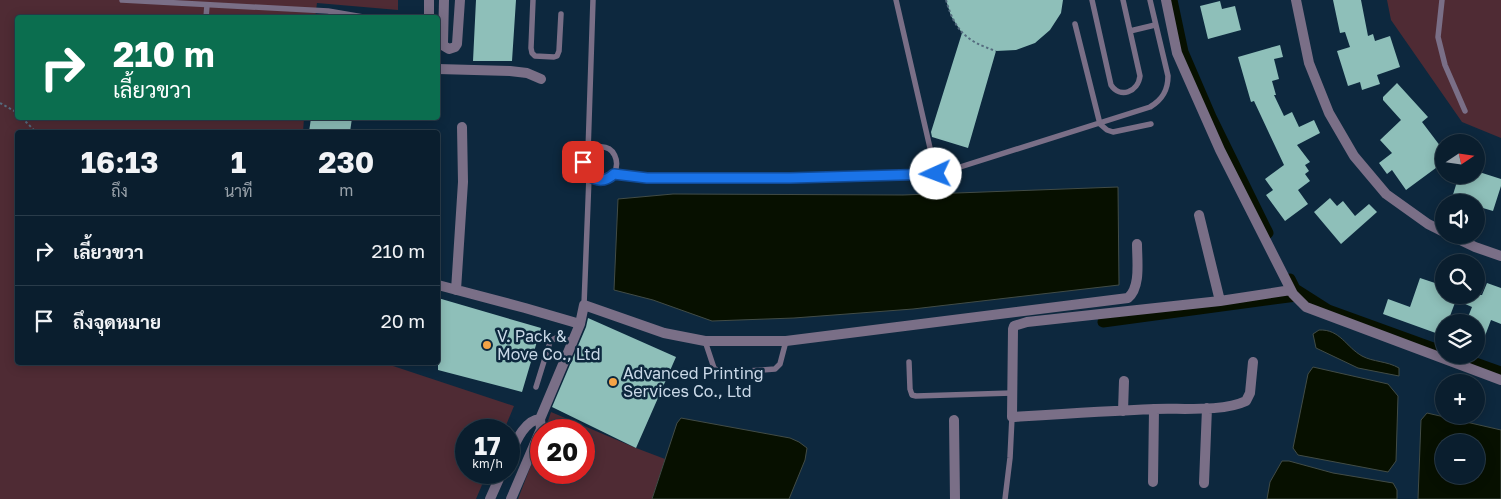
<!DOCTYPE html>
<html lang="th">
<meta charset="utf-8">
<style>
:root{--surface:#0a1e2e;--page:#132736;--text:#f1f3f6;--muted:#99a2aa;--line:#2a3c4a}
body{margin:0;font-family:"Golos Text",Sarabun,sans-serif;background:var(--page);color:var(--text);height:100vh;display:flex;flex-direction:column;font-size:19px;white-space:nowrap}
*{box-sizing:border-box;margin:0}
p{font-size:16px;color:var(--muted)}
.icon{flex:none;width:28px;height:28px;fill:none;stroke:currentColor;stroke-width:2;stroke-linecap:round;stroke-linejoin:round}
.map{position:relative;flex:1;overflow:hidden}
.sheet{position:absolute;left:15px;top:130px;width:425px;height:235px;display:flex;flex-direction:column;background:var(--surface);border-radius:5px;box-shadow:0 2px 12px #0003,0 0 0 1px var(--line)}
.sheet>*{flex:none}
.hud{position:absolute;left:15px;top:15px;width:425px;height:105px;border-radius:5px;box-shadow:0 2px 12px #0003,0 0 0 1px var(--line);background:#0b6e4f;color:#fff;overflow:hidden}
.needle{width:32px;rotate:77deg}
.buttons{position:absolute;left:1435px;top:134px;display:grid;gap:10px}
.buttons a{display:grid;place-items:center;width:50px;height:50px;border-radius:50%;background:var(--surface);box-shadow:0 2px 12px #0003,0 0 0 1px var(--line);font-size:25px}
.speed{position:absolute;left:455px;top:419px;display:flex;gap:10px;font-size:25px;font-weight:700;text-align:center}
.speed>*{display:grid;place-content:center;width:65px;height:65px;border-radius:50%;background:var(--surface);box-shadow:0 2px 12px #0003,0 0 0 1px var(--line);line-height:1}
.speed small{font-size:12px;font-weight:400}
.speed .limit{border:8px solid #d22;background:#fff;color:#111}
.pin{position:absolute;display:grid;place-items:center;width:42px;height:42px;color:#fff;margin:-21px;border-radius:10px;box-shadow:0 2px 8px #0006}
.me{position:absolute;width:55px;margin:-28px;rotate:268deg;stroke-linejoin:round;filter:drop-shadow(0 0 4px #0008)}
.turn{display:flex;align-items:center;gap:18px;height:105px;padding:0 15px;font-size:22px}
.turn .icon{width:65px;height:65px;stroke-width:2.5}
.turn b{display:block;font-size:35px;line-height:42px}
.eta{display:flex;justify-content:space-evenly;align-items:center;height:85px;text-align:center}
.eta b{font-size:30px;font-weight:700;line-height:35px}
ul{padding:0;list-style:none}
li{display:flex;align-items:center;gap:15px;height:70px;padding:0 15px;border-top:1px solid var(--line)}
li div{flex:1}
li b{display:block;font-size:19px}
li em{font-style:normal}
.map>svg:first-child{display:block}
.green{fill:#4f2b34}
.water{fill:#071000;stroke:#424c46;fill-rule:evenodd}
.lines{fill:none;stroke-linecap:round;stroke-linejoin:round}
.canal{stroke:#071000;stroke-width:11}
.building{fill:#8ebfb9}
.path{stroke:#556c7f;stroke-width:2;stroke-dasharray:2.5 2.5;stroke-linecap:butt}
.lane{stroke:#7a6f87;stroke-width:5.5}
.street{stroke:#7a6f87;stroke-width:10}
.route-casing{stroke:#114b97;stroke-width:12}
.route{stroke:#1a73e8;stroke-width:9}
.poi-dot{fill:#f5a346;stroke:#0d283e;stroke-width:2}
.labels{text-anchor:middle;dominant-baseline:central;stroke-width:5;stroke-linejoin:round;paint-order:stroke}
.poi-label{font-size:16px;fill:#cad9e8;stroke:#0d283e;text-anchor:start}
</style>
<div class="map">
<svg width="1501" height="499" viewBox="0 0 1501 499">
<rect width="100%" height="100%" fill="#0d283e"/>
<!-- green -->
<path class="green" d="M 0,0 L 398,0 L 398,10 L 317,3 L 315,18 L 18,18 L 18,118 L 304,118 L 303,132 L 18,132 L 18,362 L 384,363 L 514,406 L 504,430 L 466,430 L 466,472 L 487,473 L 476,499 L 0,499 Z
M 1387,0 L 1501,0 L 1501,138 L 1462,122 L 1391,20 Z
M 551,412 L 636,448 L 665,459 L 652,499 L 518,499 L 541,439 L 541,472 L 584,472 L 584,430 L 545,430 Z"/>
<!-- water -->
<path class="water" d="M 1118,187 L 1119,285 L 913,309 L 794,318 L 712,321 L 653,300 L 614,290 L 618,199 L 673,194 L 903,195 Z
M 1319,330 C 1340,329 1346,347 1362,356 C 1373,362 1387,361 1399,368 L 1399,376 L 1358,368 L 1316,348 L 1313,334 Z
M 1313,367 L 1388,384 L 1398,396 L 1396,461 L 1388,472 L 1298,455 L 1293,448 L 1308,374 Z
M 1427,413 L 1501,430 L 1501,499 L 1418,499 L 1421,420 ZM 1444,442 L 1476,442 L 1476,475 L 1444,475 Z
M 681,418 L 790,438 L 799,442 L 807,448 L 805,460 L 789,499 L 652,499 L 677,423 Z
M 1282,461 L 1289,461 L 1333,473 L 1393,483 L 1397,490 L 1397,499 L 1267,499 L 1270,482 Z"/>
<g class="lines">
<!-- canal -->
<path class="canal" d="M 1172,0 L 1183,52 L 1211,117 L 1268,233
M 1290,279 L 1295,289 L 1328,310 L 1444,352
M 1103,322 L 1304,295
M 1453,355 L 1501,372"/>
</g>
<!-- building -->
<path class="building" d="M 476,0 L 516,0 L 512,61 L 473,61 Z
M 946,0 L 1063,0 L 1061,13 L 1050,30 L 1035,43 L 1016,50 L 996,51 L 968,148 L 932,137 L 931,132 L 962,33 L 951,16 Z
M 1333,0 L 1361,0 L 1368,36 L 1373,34 L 1375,41 L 1390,36 L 1400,67 L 1377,75 L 1380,84 L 1362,90 L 1360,82 L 1348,86 L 1337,51 L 1350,47 L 1345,32 L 1340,33 Z
M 1220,1 L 1222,9 L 1235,6 L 1241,30 L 1208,39 L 1200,6 Z
M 1280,45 L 1283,57 L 1274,59 L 1279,79 L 1272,81 L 1276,95 L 1274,95 L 1284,116 L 1292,112 L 1299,127 L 1314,120 L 1320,133 L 1297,145 L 1310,162 L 1305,165 L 1309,171 L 1305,174 L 1310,181 L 1298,190 L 1308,204 L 1285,221 L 1266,195 L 1273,190 L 1265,179 L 1284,165 L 1254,101 L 1251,102 L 1238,57 Z
M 1397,83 L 1428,117 L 1422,122 L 1444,151 L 1444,162 L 1406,190 L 1392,170 L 1387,174 L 1379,163 L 1392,153 L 1380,140 L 1401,120 L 1383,100 L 1383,97 Z
M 311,118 L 352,118 L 350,132 L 309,132 Z
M 1476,171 L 1501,179 L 1501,186 L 1493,211 L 1476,206 L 1476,202 L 1466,202 L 1452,198 L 1459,175 L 1476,175 Z
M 1330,198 L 1337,206 L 1343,201 L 1355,216 L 1369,204 L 1377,212 L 1341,244 L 1314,212 Z
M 1420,278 L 1444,286 L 1444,295 L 1482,295 L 1487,283 L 1501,288 L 1501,324 L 1491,320 L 1477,357 L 1476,322 L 1466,322 L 1472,307 L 1456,300 L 1450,316 L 1465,322 L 1444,322 L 1444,336 L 1383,314 L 1388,299 L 1410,307 Z
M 438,298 L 541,328 L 522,392 L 438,370 Z
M 588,318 L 676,357 L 636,448 L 552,407 L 586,327 Z"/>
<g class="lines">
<!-- path -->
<path class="path" d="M 946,0 C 955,31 966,41 996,51
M 0,103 L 18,113
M 22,118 L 36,132"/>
<!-- lane -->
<path class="lane" d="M 122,0 L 328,11 L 369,18
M 533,0 L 531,48 L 532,53 L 535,56 L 554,57 L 557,56 L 559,51 L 561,14
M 896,0 L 936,174
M 1092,0 L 1111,85 C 1120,99 1138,92 1140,76 L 1123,0
M 1442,0 L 1438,37 L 1445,65 L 1465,111
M 206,18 L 207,5
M 1075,24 L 1100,124 L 1107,130 L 1113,132 L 1151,124
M 1130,31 L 1155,25
M 588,152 L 593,0
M 614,174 C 620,162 615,145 598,147 C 569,150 588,199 614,174 L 647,178 L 790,177 L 938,174 L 1150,107 C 1162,100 1168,91 1168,76 L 1150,0
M 584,305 L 589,177
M 705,341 L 714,368 L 722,373 L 775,369 L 780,364 L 786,341
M 909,362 L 910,389 L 912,395 L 916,396 L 1012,393
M 536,387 L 550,342 C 557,334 563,339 573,341
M 1005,499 L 1010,458 L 1012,417"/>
<!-- street -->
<path class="street" d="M 444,0 L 443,43 L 444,46 L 449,49 L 455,47 L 457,44 L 460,0
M 1166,0 L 1177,53 L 1220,150 L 1293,294 L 1306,307 L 1501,380
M 1296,0 L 1309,63 L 1329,113 L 1354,156 L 1386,194 L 1428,224 L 1444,232
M 429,18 L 429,0
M 438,69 L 510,71 L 527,73 L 541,79
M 1199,215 L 1220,301 L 1027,322 L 1014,326 L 1013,329 L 1012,417 C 1060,414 1107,411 1155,409 C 1181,408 1223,412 1246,401 L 1250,393 L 1253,362
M 1450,235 L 1475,247 L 1501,256
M 438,285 L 525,308 L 580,324
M 456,290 L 463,182 L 462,127
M 1220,301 L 1291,290
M 1123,411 L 1124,381
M 954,420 L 955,499
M 509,457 C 515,444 524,420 540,419
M 1153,482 L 1154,409
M 1204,483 L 1207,408
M 490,499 L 502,472
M 511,499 L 541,429 L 540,419 L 580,324 L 584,305 L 664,333 L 705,341 L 786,341 L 1128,298 C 1141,287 1137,261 1137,244"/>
</g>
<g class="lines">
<defs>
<path id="route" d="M 583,162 C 585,179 601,186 614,174 L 647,178 L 790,178 L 936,174"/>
</defs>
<!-- route casing -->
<use href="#route" class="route-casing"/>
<!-- route -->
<use href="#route" class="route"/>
</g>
<!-- markers -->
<g class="poi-dot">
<circle cx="487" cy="345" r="5"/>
<circle cx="613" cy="382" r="5"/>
</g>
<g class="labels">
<!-- poi labels -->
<g class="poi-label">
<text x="497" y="336">V. Pack &amp;<tspan x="497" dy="18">Move Co., Ltd</tspan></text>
<text x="623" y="373">Advanced Printing<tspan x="623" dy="18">Services Co., Ltd</tspan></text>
</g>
</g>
</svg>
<div class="buttons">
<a><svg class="needle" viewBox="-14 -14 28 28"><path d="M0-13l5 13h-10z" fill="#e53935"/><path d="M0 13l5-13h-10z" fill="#99a2aa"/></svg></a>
<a><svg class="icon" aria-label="sound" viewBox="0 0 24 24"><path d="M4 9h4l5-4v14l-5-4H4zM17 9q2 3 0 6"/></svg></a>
<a><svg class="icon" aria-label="search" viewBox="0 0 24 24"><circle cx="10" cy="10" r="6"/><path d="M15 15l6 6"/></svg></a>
<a><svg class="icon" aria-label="layers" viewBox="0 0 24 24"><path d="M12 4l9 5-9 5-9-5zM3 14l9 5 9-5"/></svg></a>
<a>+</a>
<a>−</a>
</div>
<div class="speed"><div>17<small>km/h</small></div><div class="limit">20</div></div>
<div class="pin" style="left:583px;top:162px;background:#d93025"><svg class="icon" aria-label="arrive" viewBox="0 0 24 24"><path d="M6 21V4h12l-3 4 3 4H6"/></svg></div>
<svg class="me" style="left:936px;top:174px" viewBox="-20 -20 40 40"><circle r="19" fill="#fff"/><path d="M0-13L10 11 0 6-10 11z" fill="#1a73e8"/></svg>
<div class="hud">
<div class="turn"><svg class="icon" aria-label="right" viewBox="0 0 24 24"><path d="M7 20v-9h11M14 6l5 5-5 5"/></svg><div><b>210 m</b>เลี้ยวขวา</div></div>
</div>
<section class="sheet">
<div class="eta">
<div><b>16:13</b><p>ถึง</p></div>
<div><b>1</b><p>นาที</p></div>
<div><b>230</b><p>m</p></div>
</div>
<ul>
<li><svg class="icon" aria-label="right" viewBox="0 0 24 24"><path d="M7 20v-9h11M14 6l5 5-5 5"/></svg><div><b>เลี้ยวขวา</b></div><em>210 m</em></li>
<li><svg class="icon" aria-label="arrive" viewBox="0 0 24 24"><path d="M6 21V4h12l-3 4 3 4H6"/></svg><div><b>ถึงจุดหมาย</b></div><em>20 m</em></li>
</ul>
</section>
</div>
